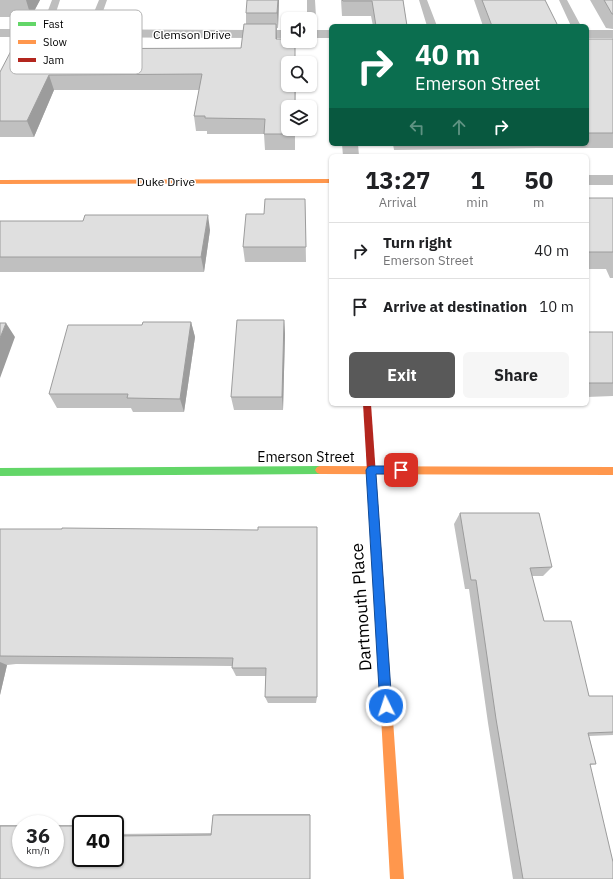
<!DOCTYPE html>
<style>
:root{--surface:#fff;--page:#f6f6f6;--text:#202124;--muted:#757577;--line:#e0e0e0;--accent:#595959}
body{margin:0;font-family:"IBM Plex Sans",sans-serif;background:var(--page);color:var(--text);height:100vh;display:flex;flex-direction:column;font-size:15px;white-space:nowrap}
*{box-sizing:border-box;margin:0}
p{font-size:13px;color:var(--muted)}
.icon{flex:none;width:22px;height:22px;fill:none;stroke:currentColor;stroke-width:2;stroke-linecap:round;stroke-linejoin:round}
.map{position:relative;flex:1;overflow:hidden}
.sheet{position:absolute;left:329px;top:154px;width:260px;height:252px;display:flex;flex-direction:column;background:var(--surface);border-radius:6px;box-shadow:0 1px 3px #0004}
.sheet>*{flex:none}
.banner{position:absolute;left:329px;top:24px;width:260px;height:122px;border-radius:6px;box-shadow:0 1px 3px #0004;background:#0b6e4f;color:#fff;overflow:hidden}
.tools{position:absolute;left:281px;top:12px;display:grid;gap:8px}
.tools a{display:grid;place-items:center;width:36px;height:36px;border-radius:6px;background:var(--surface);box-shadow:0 1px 3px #0004;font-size:20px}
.speed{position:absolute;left:12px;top:815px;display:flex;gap:8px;font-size:20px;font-weight:700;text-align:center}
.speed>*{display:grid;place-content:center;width:52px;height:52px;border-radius:50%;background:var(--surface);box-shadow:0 1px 3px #0004;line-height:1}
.speed small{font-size:10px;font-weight:400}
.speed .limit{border:2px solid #111;border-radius:6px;background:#fff;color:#111}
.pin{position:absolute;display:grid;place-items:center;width:34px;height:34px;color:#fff;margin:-17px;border-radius:8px;box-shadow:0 2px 6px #0006}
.me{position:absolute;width:44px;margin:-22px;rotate:356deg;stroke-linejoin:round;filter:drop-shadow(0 0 3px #0008)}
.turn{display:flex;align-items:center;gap:14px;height:84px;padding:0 20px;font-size:18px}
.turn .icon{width:52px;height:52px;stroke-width:2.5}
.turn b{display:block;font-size:28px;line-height:34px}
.lanes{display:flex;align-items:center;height:38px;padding:0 20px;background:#0003;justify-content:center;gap:20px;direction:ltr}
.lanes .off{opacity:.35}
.eta{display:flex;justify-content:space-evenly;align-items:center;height:68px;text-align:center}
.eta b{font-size:24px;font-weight:700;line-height:28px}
.cta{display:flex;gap:8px;margin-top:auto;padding:8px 20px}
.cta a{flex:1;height:46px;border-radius:6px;background:var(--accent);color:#fff;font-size:16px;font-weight:700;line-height:46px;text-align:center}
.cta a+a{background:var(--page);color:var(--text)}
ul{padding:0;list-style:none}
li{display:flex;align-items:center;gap:12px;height:56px;padding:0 20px;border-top:1px solid var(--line)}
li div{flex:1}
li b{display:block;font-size:15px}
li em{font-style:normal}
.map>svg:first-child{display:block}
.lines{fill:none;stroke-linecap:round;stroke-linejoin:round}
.lane{fill:#bebebe;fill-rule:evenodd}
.street{fill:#bebebe;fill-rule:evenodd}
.fast{fill:#63d668;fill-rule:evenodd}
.slow{fill:#ff974d;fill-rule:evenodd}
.jam{fill:#b3261e;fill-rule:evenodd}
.wall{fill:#c0c0c0}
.shaded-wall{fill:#9c9c9c}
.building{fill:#dfdfdf;stroke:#9c9c9c}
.route{fill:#1a73e8;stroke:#114b97}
.labels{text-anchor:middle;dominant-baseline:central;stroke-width:3;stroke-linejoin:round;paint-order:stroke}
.far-street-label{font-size:12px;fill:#000;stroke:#fff}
.street-label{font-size:14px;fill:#000;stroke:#fff}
.near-street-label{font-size:17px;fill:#000;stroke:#fff}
.key{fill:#fff;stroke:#b2b2b2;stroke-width:1}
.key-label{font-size:11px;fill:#000}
</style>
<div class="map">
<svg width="613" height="879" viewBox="0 0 613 879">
<rect width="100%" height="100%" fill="#fff"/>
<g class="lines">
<!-- lane -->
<path class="lane" d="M 52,0 L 60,0 L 49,34 L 44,37 L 41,36 L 39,34 Z
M 99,0 L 107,0 L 95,34 L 90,37 L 87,36 L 85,34 Z
M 307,0 L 315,0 L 317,34 L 312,37 L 310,36 L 310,19 L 307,19 Z
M 419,0 L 427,0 L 437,26 L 427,26 Z
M 559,0 L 567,0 L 581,26 L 571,26 Z"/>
<!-- street -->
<path class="street" d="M 0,29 L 288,30 L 288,38 L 0,37 Z
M 310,30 L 331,30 L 331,38 L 310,38 Z
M 587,30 L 613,30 L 613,38 L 587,38 Z
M 342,144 L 358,144 L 359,156 L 343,156 Z
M 587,175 L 613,175 L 613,185 L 587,185 Z"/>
<!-- fast -->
<path class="fast" d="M 320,466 L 323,467 L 325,470 L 323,473 L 320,474 L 0,476 L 0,468 Z"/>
<!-- slow -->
<path class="slow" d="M 331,179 L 331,183 L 0,184 L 0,180 Z
M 320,466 L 613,467 L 613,475 L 320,474 L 317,473 L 315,470 L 317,467 Z
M 379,584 L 383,585 L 384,589 L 404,879 L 390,879 L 374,589 L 375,585 Z"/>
<!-- jam -->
<path class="jam" d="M 363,404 L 371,404 L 384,589 L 383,593 L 379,594 L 375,593 L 374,589 Z"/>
</g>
<!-- wall -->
<path class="wall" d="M 0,0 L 40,0 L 31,17 L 0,17 Z
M 279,0 L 278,28 L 277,28 L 277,39 L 296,85 L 295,107 L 288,107 L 288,129 L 295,129 L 295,150 L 265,150 L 264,134 L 207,134 L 207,131 L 196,131 L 194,116 L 199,90 L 54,90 L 34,137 L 0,137 L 0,72 L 241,48 L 246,24 L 246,13 Z
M 341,0 L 403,0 L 407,26 L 373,26 L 371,16 L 342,16 Z
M 474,0 L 545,0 L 558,26 L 483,26 Z
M 590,0 L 613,0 L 613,29 L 606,28 Z
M 613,38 L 613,148 L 537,148 L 394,150 L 393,144 L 587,144 L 587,39 L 612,39 Z
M 587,198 L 613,198 L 613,278 L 610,278 L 606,269 L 587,269 Z
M 305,199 L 306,262 L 245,262 L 243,247 L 264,214 Z
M 0,221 L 210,230 L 204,272 L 0,272 Z
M 284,320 L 285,334 L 283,410 L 234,410 L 231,397 Z
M 191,322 L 195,337 L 184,412 L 133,412 L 131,408 L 57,408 L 49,394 L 142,325 Z
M 587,332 L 613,332 L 613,396 L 587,397 Z
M 460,513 L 552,567 L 543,576 L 532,576 L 544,621 L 589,696 L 613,696 L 613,735 L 589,736 L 596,764 L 590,765 L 613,879 L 513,879 L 488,723 L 469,589 L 465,589 L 454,524 Z
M 0,529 L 62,529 L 317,697 L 316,703 L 268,703 L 265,697 L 266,676 L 236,676 L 232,668 L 232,666 L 16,664 L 7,665 L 0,695 Z
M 219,814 L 310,814 L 310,879 L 0,879 L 0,825 L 21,825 L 21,858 L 55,858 L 55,825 L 81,825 L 81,858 L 115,858 L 115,834 L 211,833 L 213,815 Z"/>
<!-- shaded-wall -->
<path class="shaded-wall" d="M 26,0 L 40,0 L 31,17 Z
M 278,0 L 279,0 L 278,28 L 277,13 Z
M 276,24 L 277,39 L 276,39 Z
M 49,75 L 54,90 L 34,137 L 27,121 Z
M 208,215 L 210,230 L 204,272 L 201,257 Z
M 284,320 L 285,334 L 283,410 L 282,397 Z
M 191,322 L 195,337 L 184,412 L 180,399 Z
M 6,323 L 15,337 L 0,378 L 0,338 Z
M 0,662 L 7,665 L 0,695 Z"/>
<!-- building -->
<path class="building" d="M 247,0 L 278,0 L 277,13 L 246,13 Z
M 342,0 L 403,0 L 407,26 L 376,26 L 372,1 L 343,1 Z
M 482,0 L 545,0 L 558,26 L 492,26 Z
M 604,0 L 613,0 L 613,14 L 612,14 Z
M 244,24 L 276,24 L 276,39 L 288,39 L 288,41 L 295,41 L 295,63 L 288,63 L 288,85 L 295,85 L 295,107 L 288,107 L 288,129 L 295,129 L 295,134 L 264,134 L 265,119 L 205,118 L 205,116 L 194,116 L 202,74 L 49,75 L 27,121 L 0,121 L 0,72 L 12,49 L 241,48 Z
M 587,39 L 613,39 L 613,133 L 587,133 Z
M 587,198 L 613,198 L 613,252 L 587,252 Z
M 265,199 L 305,199 L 306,247 L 243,247 L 246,214 L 264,214 Z
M 85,215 L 208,215 L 201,257 L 0,257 L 0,221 L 83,221 Z
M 237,320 L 284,320 L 282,397 L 231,397 Z
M 143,322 L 191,322 L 180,399 L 127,398 L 128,394 L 49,394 L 68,325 L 142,325 Z
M 0,323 L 6,323 L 0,338 Z
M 587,332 L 613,332 L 613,383 L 587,383 Z
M 460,513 L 539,513 L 552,567 L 530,568 L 544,621 L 571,621 L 589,696 L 613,696 L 613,732 L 588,733 L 596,764 L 590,764 L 613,862 L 613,879 L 523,879 L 496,719 L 476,580 L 471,580 Z
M 258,527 L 317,527 L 317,697 L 265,697 L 266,668 L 232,668 L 233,658 L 0,656 L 0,529 L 62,529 L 62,528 L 258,530 Z
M 213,815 L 310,815 L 310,879 L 0,879 L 0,826 L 21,826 L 21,858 L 55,858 L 55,826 L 81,826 L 80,837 L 81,837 L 81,858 L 115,858 L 115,836 L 211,835 Z"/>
<!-- route -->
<path class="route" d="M 371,466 L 401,466 L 405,467 L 406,470 L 405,473 L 401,474 L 376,474 L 392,706 L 390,710 L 386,712 L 382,710 L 380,706 L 366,470 L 368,467 Z"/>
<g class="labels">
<!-- far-street labels -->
<g class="far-street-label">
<text x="192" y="34">Clemson Drive</text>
<text x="166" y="181">Duke Drive</text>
</g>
<!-- street labels -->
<g class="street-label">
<text x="306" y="457">Emerson Street</text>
</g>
<!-- near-street labels -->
<g class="near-street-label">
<text transform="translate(361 607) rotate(-94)">Dartmouth Place</text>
</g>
</g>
<!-- legend -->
<rect x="10" y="10" width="132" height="64" rx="6" class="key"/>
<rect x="18" y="22" width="18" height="4" fill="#63d668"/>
<rect x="18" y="40" width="18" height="4" fill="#ff974d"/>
<rect x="18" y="58" width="18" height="4" fill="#b3261e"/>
<g class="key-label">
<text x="43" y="28">Fast</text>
<text x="43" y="46">Slow</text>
<text x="43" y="64">Jam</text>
</g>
</svg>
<div class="tools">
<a><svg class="icon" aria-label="sound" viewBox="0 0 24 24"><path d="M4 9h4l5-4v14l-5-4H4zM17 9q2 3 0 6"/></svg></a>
<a><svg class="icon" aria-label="search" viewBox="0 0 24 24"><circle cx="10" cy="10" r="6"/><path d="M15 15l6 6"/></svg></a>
<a><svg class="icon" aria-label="layers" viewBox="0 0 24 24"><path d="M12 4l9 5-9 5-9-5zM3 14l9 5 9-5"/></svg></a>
</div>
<div class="speed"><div>36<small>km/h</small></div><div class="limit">40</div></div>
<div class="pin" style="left:401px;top:470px;background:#d93025"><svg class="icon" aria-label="arrive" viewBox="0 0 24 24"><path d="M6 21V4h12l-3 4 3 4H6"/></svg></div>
<svg class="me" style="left:386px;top:706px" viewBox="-20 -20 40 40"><circle r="17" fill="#1a73e8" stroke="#fff" stroke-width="3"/><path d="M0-11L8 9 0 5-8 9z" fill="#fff"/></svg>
<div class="banner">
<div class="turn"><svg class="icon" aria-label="right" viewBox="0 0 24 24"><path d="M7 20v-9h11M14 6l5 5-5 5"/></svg><div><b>40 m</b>Emerson Street</div></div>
<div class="lanes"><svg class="icon off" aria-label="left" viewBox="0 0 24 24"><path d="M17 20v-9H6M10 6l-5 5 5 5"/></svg><svg class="icon off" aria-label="ahead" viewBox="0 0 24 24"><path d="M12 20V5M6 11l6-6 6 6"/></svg><svg class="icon" aria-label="right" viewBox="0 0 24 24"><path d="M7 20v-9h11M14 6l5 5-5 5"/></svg></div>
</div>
<section class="sheet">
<div class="eta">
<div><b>13:27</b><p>Arrival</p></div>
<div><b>1</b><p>min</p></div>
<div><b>50</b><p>m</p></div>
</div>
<ul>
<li><svg class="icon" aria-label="right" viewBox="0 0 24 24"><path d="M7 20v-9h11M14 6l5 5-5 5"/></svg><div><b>Turn right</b><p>Emerson Street</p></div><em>40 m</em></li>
<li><svg class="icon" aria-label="arrive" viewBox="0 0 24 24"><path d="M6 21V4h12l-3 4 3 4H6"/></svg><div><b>Arrive at destination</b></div><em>10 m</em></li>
</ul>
<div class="cta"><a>Exit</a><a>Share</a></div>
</section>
</div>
